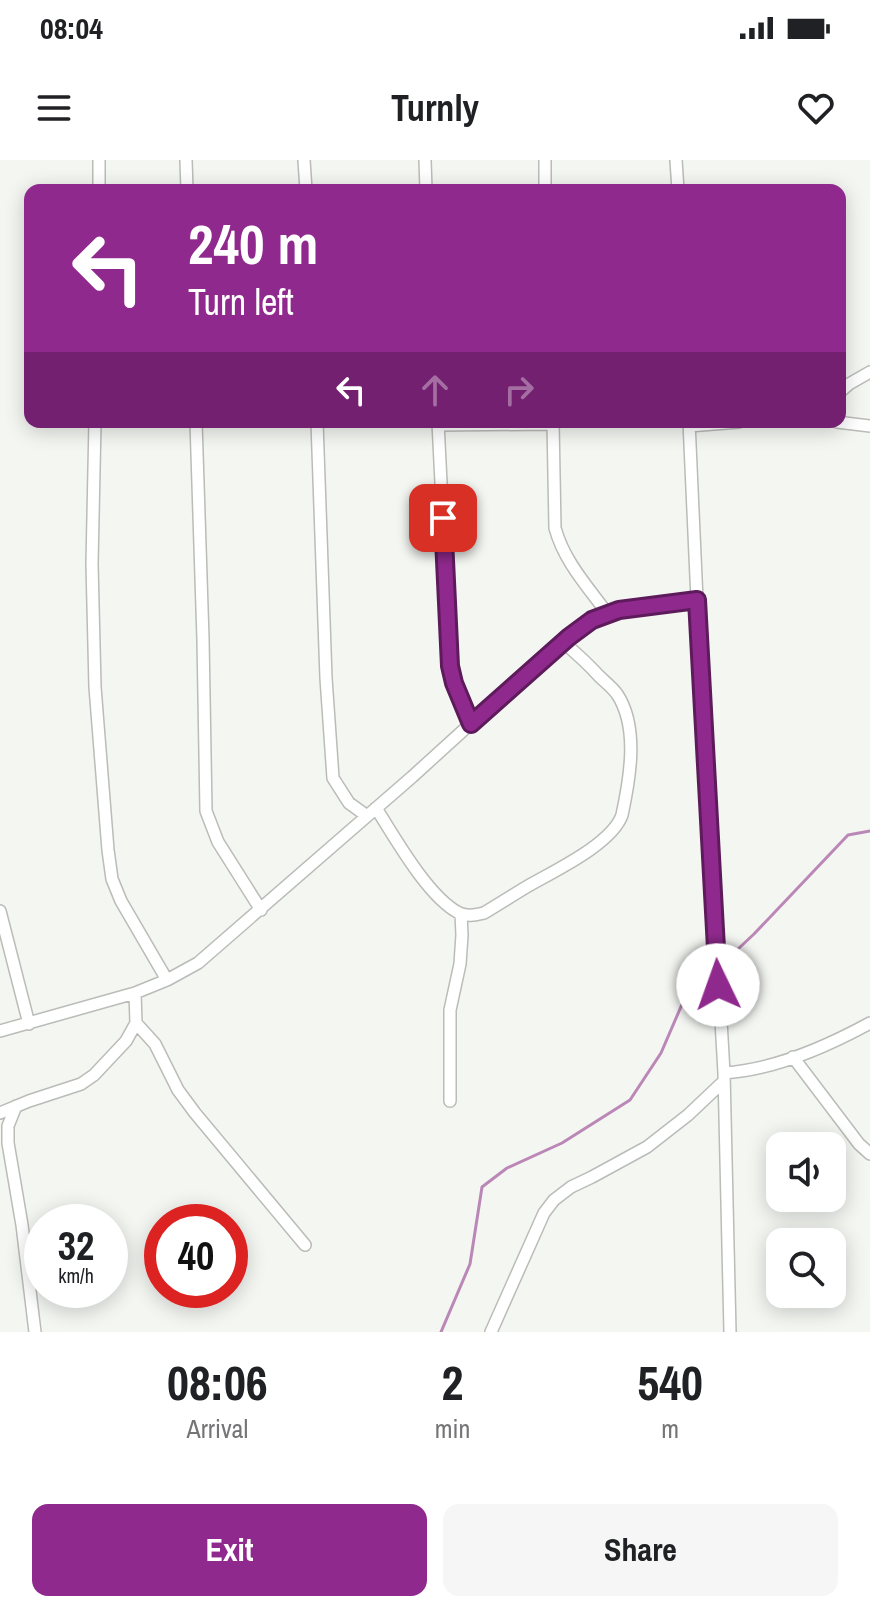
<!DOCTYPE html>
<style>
:root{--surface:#fff;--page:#f6f6f6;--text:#202124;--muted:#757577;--accent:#90298d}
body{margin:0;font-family:"Archivo Narrow",sans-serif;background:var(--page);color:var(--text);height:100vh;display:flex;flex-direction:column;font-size:30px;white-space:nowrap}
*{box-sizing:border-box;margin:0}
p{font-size:26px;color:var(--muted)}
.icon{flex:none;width:44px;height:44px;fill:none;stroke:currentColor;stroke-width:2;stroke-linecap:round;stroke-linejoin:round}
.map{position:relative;height:1172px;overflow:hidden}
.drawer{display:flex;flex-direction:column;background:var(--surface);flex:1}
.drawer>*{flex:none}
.banner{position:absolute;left:24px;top:24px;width:822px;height:244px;border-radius:16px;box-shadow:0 4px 20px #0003;background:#90298d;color:#fff;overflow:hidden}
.buttons{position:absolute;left:766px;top:972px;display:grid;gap:16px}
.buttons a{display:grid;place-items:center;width:80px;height:80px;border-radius:16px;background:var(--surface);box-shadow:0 4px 20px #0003;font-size:40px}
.speed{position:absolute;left:24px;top:1044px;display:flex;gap:16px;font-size:40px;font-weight:700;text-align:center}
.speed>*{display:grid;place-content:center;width:104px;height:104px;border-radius:50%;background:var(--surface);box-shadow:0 4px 20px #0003;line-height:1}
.speed small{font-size:20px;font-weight:400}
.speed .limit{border:12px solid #d22;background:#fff;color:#111}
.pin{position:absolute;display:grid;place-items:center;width:68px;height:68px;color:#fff;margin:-34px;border-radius:16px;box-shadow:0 4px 12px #0006}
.me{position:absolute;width:88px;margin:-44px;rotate:357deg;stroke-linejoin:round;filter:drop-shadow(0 0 6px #0008)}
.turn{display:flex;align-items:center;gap:28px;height:168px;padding:0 32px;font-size:36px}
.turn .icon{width:104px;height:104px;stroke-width:2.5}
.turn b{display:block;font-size:56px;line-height:68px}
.lanes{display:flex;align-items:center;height:76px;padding:0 32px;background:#0003;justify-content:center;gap:40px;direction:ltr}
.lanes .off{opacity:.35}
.eta{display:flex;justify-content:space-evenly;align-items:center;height:136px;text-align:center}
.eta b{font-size:48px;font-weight:700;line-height:56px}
.action{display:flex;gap:16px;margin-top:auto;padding:16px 32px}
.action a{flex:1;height:92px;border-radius:16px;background:var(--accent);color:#fff;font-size:32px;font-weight:700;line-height:92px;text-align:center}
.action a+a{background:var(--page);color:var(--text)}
.status{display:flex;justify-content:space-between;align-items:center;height:56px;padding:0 40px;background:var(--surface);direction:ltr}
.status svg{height:22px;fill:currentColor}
header{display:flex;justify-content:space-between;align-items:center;height:104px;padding:0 32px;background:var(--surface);font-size:36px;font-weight:700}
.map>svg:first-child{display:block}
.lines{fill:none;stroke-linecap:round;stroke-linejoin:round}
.stream{stroke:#bb87b7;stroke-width:3}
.minor-casing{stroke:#babcb8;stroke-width:14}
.minor{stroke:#fff;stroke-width:11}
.route-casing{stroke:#5e1b5c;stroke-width:20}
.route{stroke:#90298d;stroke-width:14}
</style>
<div class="status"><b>08:04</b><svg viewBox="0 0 49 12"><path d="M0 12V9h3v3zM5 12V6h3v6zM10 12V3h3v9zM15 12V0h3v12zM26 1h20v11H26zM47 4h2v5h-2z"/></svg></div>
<header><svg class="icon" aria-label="menu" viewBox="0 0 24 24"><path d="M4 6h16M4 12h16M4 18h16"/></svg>Turnly<svg class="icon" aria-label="heart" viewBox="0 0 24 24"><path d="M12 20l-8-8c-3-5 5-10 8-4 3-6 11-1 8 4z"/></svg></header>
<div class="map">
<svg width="870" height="1172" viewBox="0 0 870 1172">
<rect width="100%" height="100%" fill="#f4f6f2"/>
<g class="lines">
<!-- stream -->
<path class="stream" d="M 721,805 L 754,774 L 848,675 L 870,671
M 441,1172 L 470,1104 L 482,1027 L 507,1008 L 562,983 L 630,940 L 661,893 L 683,842 L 715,811"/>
<defs>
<path id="minor" d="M 186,0 L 187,30
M 304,0 L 306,30
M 425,0 L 426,30
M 545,0 L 545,30
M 676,0 L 678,30
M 99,30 L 99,0
M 840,232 L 849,224 L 870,212
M 95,262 L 92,404 L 95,527 L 108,690 L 112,719 L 121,741 L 167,820
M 196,262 L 203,479 L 206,651 L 218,682 L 261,750
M 317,262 L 326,518 L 333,618 L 349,643 L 367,656
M 438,262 L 450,506 L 454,523 L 471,564
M 553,262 L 555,368 C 564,401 587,426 607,453
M 689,262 L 697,440 L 724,913 L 730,1172
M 837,262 L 870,266
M 438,265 L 553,264
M 689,266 L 739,262
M 376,648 C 395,678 428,737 459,753 C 468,757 475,755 484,753 C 499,744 513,735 528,726 C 554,711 612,684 622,655 C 630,618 639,567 617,534 C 612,527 605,522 599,516 C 588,504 576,493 563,482
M 0,751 L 29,864
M 136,863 L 155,884 L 178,930 L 195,953 L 305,1085
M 0,871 L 135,833 L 167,820 L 198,803 L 412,617 L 511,527 L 569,477 L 592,460 L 619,450 L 658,443 L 697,440
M 793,897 L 859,984 L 870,994
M 724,913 C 774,910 826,887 870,863
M 450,941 L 450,850 L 460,804 L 462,775 L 461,754
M 16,946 L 8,966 L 8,983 L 22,1065 L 35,1172
M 0,953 L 29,941 L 81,924 L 94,915 L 126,881 L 136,863 L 135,833
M 491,1172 L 544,1053 L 554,1040 L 571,1027 L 592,1017 L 647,987 L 688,955 L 724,921"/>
</defs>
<!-- minor casing -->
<use href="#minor" class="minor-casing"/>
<!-- minor -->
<use href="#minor" class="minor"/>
</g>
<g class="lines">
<defs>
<path id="route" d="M 443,358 L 450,506 L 454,523 L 471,564 L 569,477 L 592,460 L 619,450 L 697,440 L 718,825"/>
</defs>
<!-- route casing -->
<use href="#route" class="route-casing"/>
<!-- route -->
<use href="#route" class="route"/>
</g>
</svg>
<div class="buttons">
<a><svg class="icon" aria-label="sound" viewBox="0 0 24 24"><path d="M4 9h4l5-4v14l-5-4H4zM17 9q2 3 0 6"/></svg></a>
<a><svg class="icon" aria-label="search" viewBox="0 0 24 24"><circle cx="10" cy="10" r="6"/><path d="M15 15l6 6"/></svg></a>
</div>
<div class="speed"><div>32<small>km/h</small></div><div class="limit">40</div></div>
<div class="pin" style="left:443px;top:358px;background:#d93025"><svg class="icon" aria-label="arrive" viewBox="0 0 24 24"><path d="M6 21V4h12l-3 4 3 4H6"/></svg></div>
<svg class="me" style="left:718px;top:825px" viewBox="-20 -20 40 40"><circle r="19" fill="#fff"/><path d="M0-13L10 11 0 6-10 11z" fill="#90298d"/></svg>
<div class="banner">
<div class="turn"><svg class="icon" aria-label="left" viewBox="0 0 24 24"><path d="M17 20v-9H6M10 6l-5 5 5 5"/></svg><div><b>240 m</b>Turn left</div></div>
<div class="lanes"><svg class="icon" aria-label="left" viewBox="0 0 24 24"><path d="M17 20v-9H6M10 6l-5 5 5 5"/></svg><svg class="icon off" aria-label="ahead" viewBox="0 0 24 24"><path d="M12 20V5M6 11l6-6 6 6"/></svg><svg class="icon off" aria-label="right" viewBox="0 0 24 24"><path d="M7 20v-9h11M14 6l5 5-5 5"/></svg></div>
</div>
</div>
<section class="drawer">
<div class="eta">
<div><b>08:06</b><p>Arrival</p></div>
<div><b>2</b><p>min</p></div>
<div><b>540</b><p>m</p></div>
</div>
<div class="action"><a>Exit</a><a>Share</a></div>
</section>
